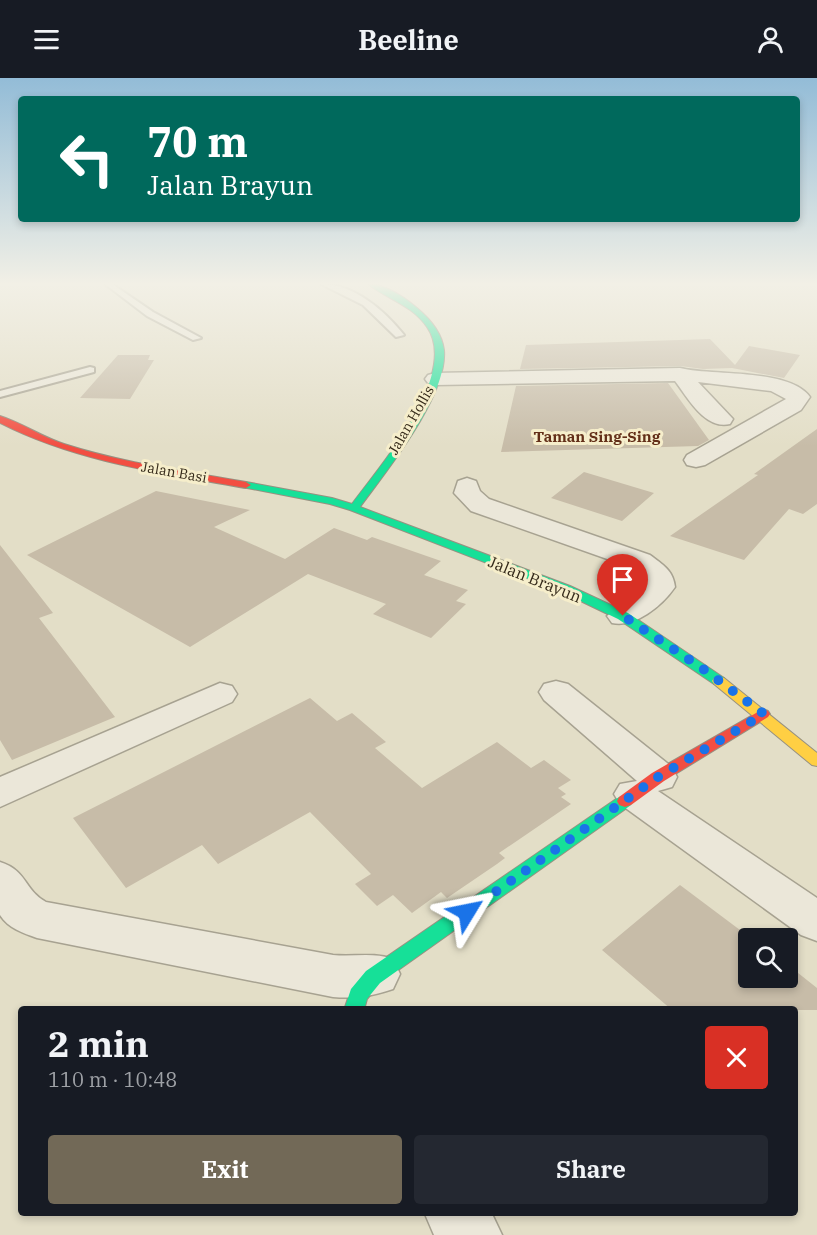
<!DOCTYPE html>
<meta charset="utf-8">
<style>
:root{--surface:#171b24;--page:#242831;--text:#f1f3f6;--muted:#9ea1a6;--accent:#726957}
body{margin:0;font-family:"IBM Plex Serif",serif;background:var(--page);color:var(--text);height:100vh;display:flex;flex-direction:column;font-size:22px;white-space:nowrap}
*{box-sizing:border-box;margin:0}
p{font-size:20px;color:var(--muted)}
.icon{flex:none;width:33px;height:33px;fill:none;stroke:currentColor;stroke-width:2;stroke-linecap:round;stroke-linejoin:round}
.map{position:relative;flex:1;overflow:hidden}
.panel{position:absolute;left:18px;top:928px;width:780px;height:210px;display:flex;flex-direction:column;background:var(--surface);border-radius:6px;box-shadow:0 3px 9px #0003}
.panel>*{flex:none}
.top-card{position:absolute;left:18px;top:18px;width:782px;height:126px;border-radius:6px;box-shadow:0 3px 9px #0003;background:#00695c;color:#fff;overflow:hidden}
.fabs{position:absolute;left:738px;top:850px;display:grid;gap:12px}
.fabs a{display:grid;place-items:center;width:60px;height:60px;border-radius:6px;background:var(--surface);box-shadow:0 3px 9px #0003;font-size:30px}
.pin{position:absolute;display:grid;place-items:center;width:51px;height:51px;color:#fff;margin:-62px -26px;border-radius:50% 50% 50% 0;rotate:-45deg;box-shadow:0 0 6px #0007}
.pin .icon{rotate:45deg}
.me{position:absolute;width:66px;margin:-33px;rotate:55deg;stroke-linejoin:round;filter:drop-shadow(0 0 4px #0008)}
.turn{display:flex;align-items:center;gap:21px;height:126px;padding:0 30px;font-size:27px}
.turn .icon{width:78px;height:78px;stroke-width:2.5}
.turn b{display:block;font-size:42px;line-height:51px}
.round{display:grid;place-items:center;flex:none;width:63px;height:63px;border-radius:6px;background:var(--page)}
.head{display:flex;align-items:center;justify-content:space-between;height:102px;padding:0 30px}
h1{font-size:36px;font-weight:700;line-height:45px}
.primary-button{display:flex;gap:12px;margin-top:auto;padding:12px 30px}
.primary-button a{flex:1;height:69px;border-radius:6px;background:var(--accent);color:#fff;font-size:24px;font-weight:700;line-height:69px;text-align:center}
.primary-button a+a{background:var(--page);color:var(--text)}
header{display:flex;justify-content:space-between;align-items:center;height:78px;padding:0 30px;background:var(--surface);font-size:27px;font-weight:700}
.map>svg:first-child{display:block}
.building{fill:#c7bca8}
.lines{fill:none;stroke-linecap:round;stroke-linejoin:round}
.lane-casing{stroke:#a7a291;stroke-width:4}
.street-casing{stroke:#a7a291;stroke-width:3}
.fast-casing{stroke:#979181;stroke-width:2}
.slow-casing{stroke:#979181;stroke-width:2}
.jam-casing{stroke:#979181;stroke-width:2}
.lane{fill:#ebe7d9;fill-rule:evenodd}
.street{fill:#ebe7d9;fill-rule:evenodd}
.fast{fill:#16e098;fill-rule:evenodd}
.slow{fill:#ffcf43;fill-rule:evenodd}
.jam{fill:#f24e42;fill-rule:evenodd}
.route{stroke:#1a73e8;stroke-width:10;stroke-dasharray:0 18}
.labels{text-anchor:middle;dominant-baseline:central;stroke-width:6;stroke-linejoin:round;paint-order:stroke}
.far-street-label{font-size:14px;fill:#352a1a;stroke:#f6eecb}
.far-neighbourhood-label{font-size:15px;font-weight:bold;fill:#632f18;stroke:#f6eecb}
.street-label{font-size:16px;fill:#352a1a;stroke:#f6eecb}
</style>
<header><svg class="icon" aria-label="menu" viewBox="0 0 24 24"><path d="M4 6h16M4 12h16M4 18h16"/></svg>Beeline<svg class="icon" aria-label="person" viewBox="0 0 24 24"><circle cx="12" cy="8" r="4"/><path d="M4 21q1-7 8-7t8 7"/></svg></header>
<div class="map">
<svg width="817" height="1157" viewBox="0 0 817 1157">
<rect width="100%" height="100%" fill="#e3dec7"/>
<!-- building -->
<path class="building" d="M 710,261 L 735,287 L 749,268 L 800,277 L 784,300 L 732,290 L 703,291 L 680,288 L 520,291 L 526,267 Z
M 118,277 L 150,277 L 148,282 L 154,282 L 130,321 L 80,320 Z
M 668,305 L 709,362 L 698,368 L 501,374 L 516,308 Z
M 817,351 L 817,426 L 803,436 L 789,431 L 744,482 L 670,458 L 758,397 L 754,396 Z
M 584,394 L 654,415 L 622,443 L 551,420 Z
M 156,413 L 250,432 L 214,449 L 285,481 L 334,450 L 367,462 L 372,459 L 441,483 L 424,497 L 468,512 L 456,523 L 466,526 L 431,560 L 373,536 L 386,526 L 308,496 L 190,569 L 27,477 Z
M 0,467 L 53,535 L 39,540 L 115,639 L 12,682 L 0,662 Z
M 310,620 L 337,643 L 352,635 L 386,664 L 375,670 L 422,710 L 497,664 L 531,690 L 544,682 L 571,702 L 558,710 L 566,716 L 561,719 L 571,726 L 499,775 L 505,780 L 497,786 L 447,820 L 441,814 L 412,835 L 393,817 L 377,828 L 355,806 L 371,796 L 310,734 L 218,786 L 202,767 L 126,810 L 73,740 Z
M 680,807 L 752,861 L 748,861 L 748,900 L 788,900 L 788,887 L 817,910 L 817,932 L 672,932 L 602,872 Z"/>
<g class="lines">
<defs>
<path id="lane" d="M 105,206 L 112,206 L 153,234 L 201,260 L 193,262 L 147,238 Z
M 321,206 C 354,206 384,232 404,257 L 396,259 L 363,227 Z
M 90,289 L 94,290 L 94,294 L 0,319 L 0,313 Z"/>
<path id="street" d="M 680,290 C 711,298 790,290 810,319 L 801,332 L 705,387 L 696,389 L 687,387 L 684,382 L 687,377 L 786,321 L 771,313 L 698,304 L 733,341 L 730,346 C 705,352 688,320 675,303 L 435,307 L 428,305 L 425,301 L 428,297 L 435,295 Z
M 467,400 L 476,403 L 480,413 L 489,421 L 650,477 C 663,487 673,492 675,509 C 662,528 635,550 612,545 L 607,538 L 645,506 L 645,501 L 630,489 L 471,433 L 454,415 L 458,403 Z
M 556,603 L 568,606 L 672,689 L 677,699 L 672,709 L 658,713 L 817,820 L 817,863 L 801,857 L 620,726 L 614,716 L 620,706 L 637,703 L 544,622 L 539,614 L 544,606 Z
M 220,605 L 232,608 L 237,616 L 232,624 L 0,729 L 0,699 Z
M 0,784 C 28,793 23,811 46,824 L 333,877 C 354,879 373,874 393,881 L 400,896 L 393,911 C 372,918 355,921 333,919 L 37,860 C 23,855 8,850 0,837 Z
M 425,1136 L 492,1136 L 502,1157 L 434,1157 Z"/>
<path id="fast" d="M 368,206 C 385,206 404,219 417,230 C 429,240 442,255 444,272 C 448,318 387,392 360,429 L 570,508 L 628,535 L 724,600 L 726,603 L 724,606 L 714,606 L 618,541 L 562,514 L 350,432 L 330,426 L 242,409 L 241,407 L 246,404 L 332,420 L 352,426 C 380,388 460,296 427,249 C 412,227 387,221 368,206 Z
M 625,717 L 631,719 L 633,723 L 631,727 L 380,905 L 367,921 L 364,932 L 344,932 L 351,911 L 366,893 L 619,719 Z"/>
<path id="slow" d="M 719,599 L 724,600 L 817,675 L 817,688 L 812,687 L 714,606 L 712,603 L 714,600 Z"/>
<path id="jam" d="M 0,338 C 22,345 42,359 64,366 C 123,385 185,393 246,404 L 251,407 L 246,410 C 161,395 77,384 0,345 Z
M 763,631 L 768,633 L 770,636 L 768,639 L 664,703 L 631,727 L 625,729 L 619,727 L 617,723 L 619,719 L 652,695 Z"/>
</defs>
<!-- lane casing -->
<use href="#lane" class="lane-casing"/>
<!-- street casing -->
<use href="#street" class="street-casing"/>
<!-- fast casing -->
<use href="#fast" class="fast-casing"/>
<!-- slow casing -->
<use href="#slow" class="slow-casing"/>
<!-- jam casing -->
<use href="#jam" class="jam-casing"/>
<!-- lane -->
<use href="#lane" class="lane"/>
<!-- street -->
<use href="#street" class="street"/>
<!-- fast -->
<use href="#fast" class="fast"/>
<!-- slow -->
<use href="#slow" class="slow"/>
<!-- jam -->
<use href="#jam" class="jam"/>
</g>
<!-- sky -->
<linearGradient id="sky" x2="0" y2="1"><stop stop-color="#93bcd7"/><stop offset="0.56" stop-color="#f2f0e6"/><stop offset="1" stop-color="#f2f0e6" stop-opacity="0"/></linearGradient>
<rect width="817" height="368" fill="url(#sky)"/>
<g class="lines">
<!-- route -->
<path class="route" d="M 467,834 L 658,699 L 764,636 L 699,588 L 623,538"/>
</g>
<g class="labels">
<!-- far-street labels -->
<g class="far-street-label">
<text transform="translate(411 342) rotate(-60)">Jalan Hollis</text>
<text transform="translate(174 394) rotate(10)">Jalan Basi</text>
</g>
<!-- far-neighbourhood labels -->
<g class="far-neighbourhood-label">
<text x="597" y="358">Taman Sing-Sing</text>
</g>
<!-- street labels -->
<g class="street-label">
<text transform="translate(535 501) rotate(22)">Jalan Brayun</text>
</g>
</g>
</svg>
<div class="fabs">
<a><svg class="icon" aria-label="search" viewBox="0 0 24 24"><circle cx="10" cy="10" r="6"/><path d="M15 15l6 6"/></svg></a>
</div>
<div class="pin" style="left:623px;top:538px;background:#d93025"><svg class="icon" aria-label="arrive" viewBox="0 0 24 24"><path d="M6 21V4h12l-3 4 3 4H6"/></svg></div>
<svg class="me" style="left:467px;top:834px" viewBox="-20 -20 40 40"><path d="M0-17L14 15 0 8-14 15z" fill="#1a73e8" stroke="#fff" stroke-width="4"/></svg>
<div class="top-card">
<div class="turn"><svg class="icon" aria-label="left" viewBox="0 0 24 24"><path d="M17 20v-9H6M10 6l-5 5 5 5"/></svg><div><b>70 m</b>Jalan Brayun</div></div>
</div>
<section class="panel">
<div class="head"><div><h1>2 min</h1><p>110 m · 10:48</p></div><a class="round" style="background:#d93025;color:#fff"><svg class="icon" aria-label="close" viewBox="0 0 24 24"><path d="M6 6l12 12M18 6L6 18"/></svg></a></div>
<div class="primary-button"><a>Exit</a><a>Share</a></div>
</section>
</div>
